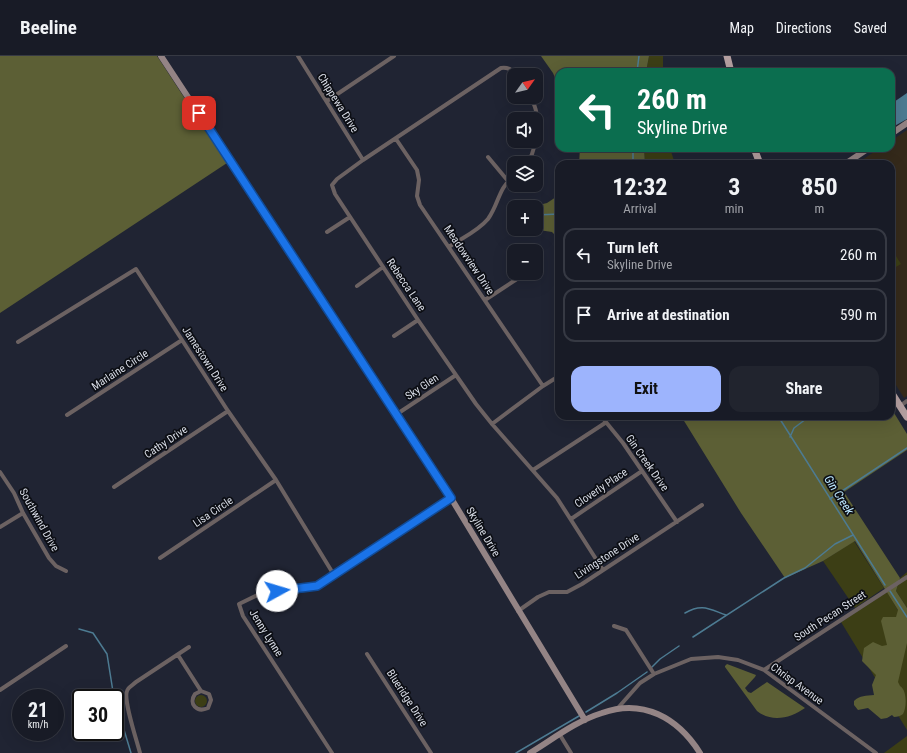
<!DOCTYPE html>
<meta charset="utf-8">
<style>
:root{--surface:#181b26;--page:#21242e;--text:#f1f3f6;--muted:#9fa1a7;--line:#363943;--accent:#9db4fd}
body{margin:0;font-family:"Roboto Condensed",sans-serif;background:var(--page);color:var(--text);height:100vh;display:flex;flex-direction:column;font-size:15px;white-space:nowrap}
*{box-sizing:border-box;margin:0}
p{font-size:13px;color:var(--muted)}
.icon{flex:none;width:22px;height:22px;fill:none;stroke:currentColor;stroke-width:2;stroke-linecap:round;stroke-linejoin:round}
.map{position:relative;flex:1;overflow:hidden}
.sheet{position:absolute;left:555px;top:104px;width:340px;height:260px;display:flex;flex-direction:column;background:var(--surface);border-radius:12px;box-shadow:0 4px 16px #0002,0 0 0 1px var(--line)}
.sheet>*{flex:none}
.top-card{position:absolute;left:555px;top:12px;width:340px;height:84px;border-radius:12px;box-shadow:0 4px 16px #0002,0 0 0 1px var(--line);background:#0b6e4f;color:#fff;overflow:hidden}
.needle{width:26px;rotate:56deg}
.fabs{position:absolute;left:507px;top:12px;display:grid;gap:8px}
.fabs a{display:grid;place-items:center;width:36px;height:36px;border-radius:8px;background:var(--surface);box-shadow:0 4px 16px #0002,0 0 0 1px var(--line);font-size:20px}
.speed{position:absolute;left:12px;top:633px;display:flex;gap:8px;font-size:20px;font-weight:700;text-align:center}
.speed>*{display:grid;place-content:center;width:52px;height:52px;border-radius:50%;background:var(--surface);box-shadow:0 4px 16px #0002,0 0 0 1px var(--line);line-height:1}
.speed small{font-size:10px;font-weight:400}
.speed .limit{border:2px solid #111;border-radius:6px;background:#fff;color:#111}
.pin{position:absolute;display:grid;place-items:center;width:34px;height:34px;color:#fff;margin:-17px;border-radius:8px;box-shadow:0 2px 6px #0006}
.me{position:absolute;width:44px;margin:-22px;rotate:84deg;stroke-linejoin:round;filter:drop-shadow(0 0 3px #0008)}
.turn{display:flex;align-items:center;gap:14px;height:84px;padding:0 16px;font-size:18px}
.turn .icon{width:52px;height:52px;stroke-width:2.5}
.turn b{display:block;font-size:28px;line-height:34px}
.eta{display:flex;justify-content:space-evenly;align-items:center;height:68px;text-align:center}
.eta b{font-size:24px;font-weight:700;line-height:28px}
.button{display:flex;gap:8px;margin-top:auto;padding:8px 16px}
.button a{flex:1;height:46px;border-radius:12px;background:var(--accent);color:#111;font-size:16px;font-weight:700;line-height:46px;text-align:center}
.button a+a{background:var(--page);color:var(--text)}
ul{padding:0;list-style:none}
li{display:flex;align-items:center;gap:12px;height:54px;margin:0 8px 6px;padding:0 8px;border:2px solid var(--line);border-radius:12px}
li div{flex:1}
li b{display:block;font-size:15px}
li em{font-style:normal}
header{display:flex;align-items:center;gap:24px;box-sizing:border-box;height:56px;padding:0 20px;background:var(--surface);border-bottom:1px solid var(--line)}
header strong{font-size:19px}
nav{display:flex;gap:22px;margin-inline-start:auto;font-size:14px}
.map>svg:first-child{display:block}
.education{fill:#352a1b}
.green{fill:#3c3e15}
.forest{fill:#5c5f35}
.water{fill:#4d7b92}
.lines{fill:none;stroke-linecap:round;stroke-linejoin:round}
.stream{stroke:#4d7b92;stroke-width:1.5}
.street{stroke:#6c6262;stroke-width:4}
.secondary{stroke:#948485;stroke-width:6}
.primary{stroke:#b49fa0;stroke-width:7}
.route-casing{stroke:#114b97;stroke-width:10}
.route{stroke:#1a73e8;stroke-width:7}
.labels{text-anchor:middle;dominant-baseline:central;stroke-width:3.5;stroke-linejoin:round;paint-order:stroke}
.street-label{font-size:11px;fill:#d7dbe5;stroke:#0c0e14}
.water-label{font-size:12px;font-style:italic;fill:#bbe6fd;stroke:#0c0e14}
</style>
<header>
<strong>Beeline</strong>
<nav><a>Map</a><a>Directions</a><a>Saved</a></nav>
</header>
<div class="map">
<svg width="907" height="697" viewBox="0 0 907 697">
<rect width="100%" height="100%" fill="#202433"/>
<!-- education -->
<path class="education" d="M 907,74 L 907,340 L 904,342 L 891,321 L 891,108 L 856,108 L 880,92 L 891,92 L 891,85 Z"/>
<!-- green -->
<path class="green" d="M 649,0 L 663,0 L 663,16 L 646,16 Z
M 644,92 L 670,92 L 675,108 L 645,108 Z
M 891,192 L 901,208 L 891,214 Z
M 854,485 L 884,532 L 855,552 L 823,505 Z
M 907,516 L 907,552 L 896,535 L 900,522 Z
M 887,536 L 907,569 L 907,674 L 841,566 Z
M195 645a6 6 0 1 1 12 0a6 6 0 1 1-12 0Z
M 907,680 L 907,697 L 884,697 Z"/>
<!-- forest -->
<path class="forest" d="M 0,0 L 157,0 L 227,107 L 0,257 Z
M 541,0 L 649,0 L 646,16 L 559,16 L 559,31 L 553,17 Z
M 580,92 L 644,92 L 645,108 L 579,108 Z
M 559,139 L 559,183 L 552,176 L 532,173 L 536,173 L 536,151 L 531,151 L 547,147 Z
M 891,352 L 907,378 L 907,394 L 844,436 L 900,522 L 896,535 L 907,552 L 907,587 L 898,626 L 900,630 C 907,634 907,651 903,658 C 901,660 897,661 894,661 L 892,659 L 887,662 L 881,663 L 868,652 L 858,654 L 854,649 L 854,645 C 860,639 866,640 874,639 L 872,629 L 876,619 L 862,605 L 864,592 L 873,586 L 882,590 L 887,589 L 881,565 L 883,561 L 896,561 L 898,554 L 855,485 L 823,505 L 785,522 L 741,457 L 681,360 L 891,360 Z
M 727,608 L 756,619 L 755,621 L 745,632 L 748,636 L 751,637 L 767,626 L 805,652 C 791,662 772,667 757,655 L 725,611 L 725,610 Z"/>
<!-- water -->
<path class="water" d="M 907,37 L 907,63 L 891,72 L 891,48 Z"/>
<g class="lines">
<!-- stream -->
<path class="stream" d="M 637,16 L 639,0
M 633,92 L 633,108
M 536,159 L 559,158
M 778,360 L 885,529
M 790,381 L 794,372 L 810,360
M 830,443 L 907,392
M 890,535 L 907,561
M 685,557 C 702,547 709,553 726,559
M 79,573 L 93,577 L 107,598 L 114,642
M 693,581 L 784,522 L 805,512 L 835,488 L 853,479
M 652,611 L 660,603 L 679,590
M 115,644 L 131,697
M 586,656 L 617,637 L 647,616
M 516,697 L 579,660"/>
<!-- street -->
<path class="street" d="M 298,0 L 363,104
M 516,19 C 512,13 507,11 501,12 L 363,104 L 337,123 L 332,129 L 335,138 L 418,264 L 476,348 L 492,368 L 557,442 L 603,514
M 530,41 C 539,55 537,64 536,80
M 327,45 L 394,0
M 396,83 L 417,114 L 419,124 L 417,140 L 420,149 L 543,330
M 488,101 L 508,125
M 528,107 L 532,98 L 536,85
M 327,176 L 350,161
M 449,191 C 462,182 478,175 488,163 C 499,148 498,132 514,120
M 357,230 L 383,211
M 485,244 L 523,219
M 394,280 L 418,264
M 18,286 L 136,213 L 228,355 L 276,424 L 334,519
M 900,350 L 907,345
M 397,358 L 456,319
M 67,359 L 182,284
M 601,360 L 623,387 L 677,466
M 492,368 L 543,330 L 559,320
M 533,414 L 605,367
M 0,416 L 14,437 L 23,457 L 49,502 L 56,510 L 66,515
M 114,431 L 228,355
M 571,463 L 642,415
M 0,471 L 23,457
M 160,502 L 276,424
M 518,555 L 538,541 L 549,536 L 567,536 L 582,528 L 702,449
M 614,570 L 626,574 L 654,618
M 367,598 L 431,697
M 178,599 L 201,635 L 195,638 C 188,648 197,657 208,652 L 211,644 L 209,638 L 201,635
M 764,614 L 907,521
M 0,634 L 66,590
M 617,653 L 640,627 L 654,618 L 691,603 L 718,601 L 738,604 L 764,614 L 876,697
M 560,679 L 571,697
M 140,697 C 137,685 123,644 127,635 C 128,631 133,629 136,626 L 189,591
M 332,697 L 243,560 L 239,548 L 264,536 L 317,530 L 451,442"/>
<!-- secondary -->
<path class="secondary" d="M 161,0 L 451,442 L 585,664
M 891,78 L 907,67
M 845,108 L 869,92
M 530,697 C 553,683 576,665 602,657 C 643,642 678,662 700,697"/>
<!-- primary -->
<path class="primary" d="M 727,0 L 731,16
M 754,92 L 760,108
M 891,336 L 907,361"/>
</g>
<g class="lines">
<defs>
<path id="route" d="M 199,57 L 451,442 L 317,530 L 277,535"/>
</defs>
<!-- route casing -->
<use href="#route" class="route-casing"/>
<!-- route -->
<use href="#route" class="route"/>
</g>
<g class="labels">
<!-- street labels -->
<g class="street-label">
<text transform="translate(338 47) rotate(58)">Chippewa Drive</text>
<text transform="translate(469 204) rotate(56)">Meadowview Drive</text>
<text transform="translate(406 229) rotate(56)">Rebecca Lane</text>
<text transform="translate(205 303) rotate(57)">Jamestown Drive</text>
<text transform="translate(120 314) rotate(-33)">Marlaine Circle</text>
<text transform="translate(422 331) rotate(-34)">Sky Glen</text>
<text transform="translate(166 386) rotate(-34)">Cathy Drive</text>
<text transform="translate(647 407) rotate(55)">Gin Creek Drive</text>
<text transform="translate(601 432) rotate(-34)">Cloverly Place</text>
<text transform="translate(213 456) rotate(-34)">Lisa Circle</text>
<text transform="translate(39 464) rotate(61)">Southwind Drive</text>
<text transform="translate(483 476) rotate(59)">Skyline Drive</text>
<text transform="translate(607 500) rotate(-33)">Livingstone Drive</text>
<text transform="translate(830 560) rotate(-33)">South Pecan Street</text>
<text transform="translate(266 577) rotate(58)">Jenny Lynne</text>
<text transform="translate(797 628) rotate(36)">Chrisp Avenue</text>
<text transform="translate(407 642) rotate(57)">Blueridge Drive</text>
</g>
<!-- water labels -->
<g class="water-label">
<text transform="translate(839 439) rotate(57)">Gin Creek</text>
</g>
</g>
</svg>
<div class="fabs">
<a><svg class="needle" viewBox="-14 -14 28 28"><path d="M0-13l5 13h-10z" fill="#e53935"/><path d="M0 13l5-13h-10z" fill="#9fa1a7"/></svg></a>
<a><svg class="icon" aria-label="sound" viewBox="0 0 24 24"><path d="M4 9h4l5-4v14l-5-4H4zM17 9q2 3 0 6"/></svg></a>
<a><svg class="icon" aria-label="layers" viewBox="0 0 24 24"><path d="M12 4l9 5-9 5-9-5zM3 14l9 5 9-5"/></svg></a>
<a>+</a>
<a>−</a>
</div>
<div class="speed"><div>21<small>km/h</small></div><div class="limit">30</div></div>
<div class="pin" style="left:199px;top:57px;background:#d93025"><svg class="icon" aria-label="arrive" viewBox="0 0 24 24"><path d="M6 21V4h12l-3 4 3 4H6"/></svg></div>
<svg class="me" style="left:277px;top:535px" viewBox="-20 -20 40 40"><circle r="19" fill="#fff"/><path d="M0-13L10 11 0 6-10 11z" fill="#1a73e8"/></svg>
<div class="top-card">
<div class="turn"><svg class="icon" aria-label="left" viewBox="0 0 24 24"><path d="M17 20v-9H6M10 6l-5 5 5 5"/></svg><div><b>260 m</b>Skyline Drive</div></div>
</div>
<section class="sheet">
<div class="eta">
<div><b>12:32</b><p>Arrival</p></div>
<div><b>3</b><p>min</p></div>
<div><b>850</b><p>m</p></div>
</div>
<ul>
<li><svg class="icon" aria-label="left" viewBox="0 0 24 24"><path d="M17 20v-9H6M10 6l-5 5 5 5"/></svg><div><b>Turn left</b><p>Skyline Drive</p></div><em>260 m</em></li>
<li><svg class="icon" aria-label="arrive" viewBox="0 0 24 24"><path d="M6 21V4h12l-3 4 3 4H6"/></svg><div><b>Arrive at destination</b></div><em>590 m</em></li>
</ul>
<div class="button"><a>Exit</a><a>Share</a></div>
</section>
</div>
